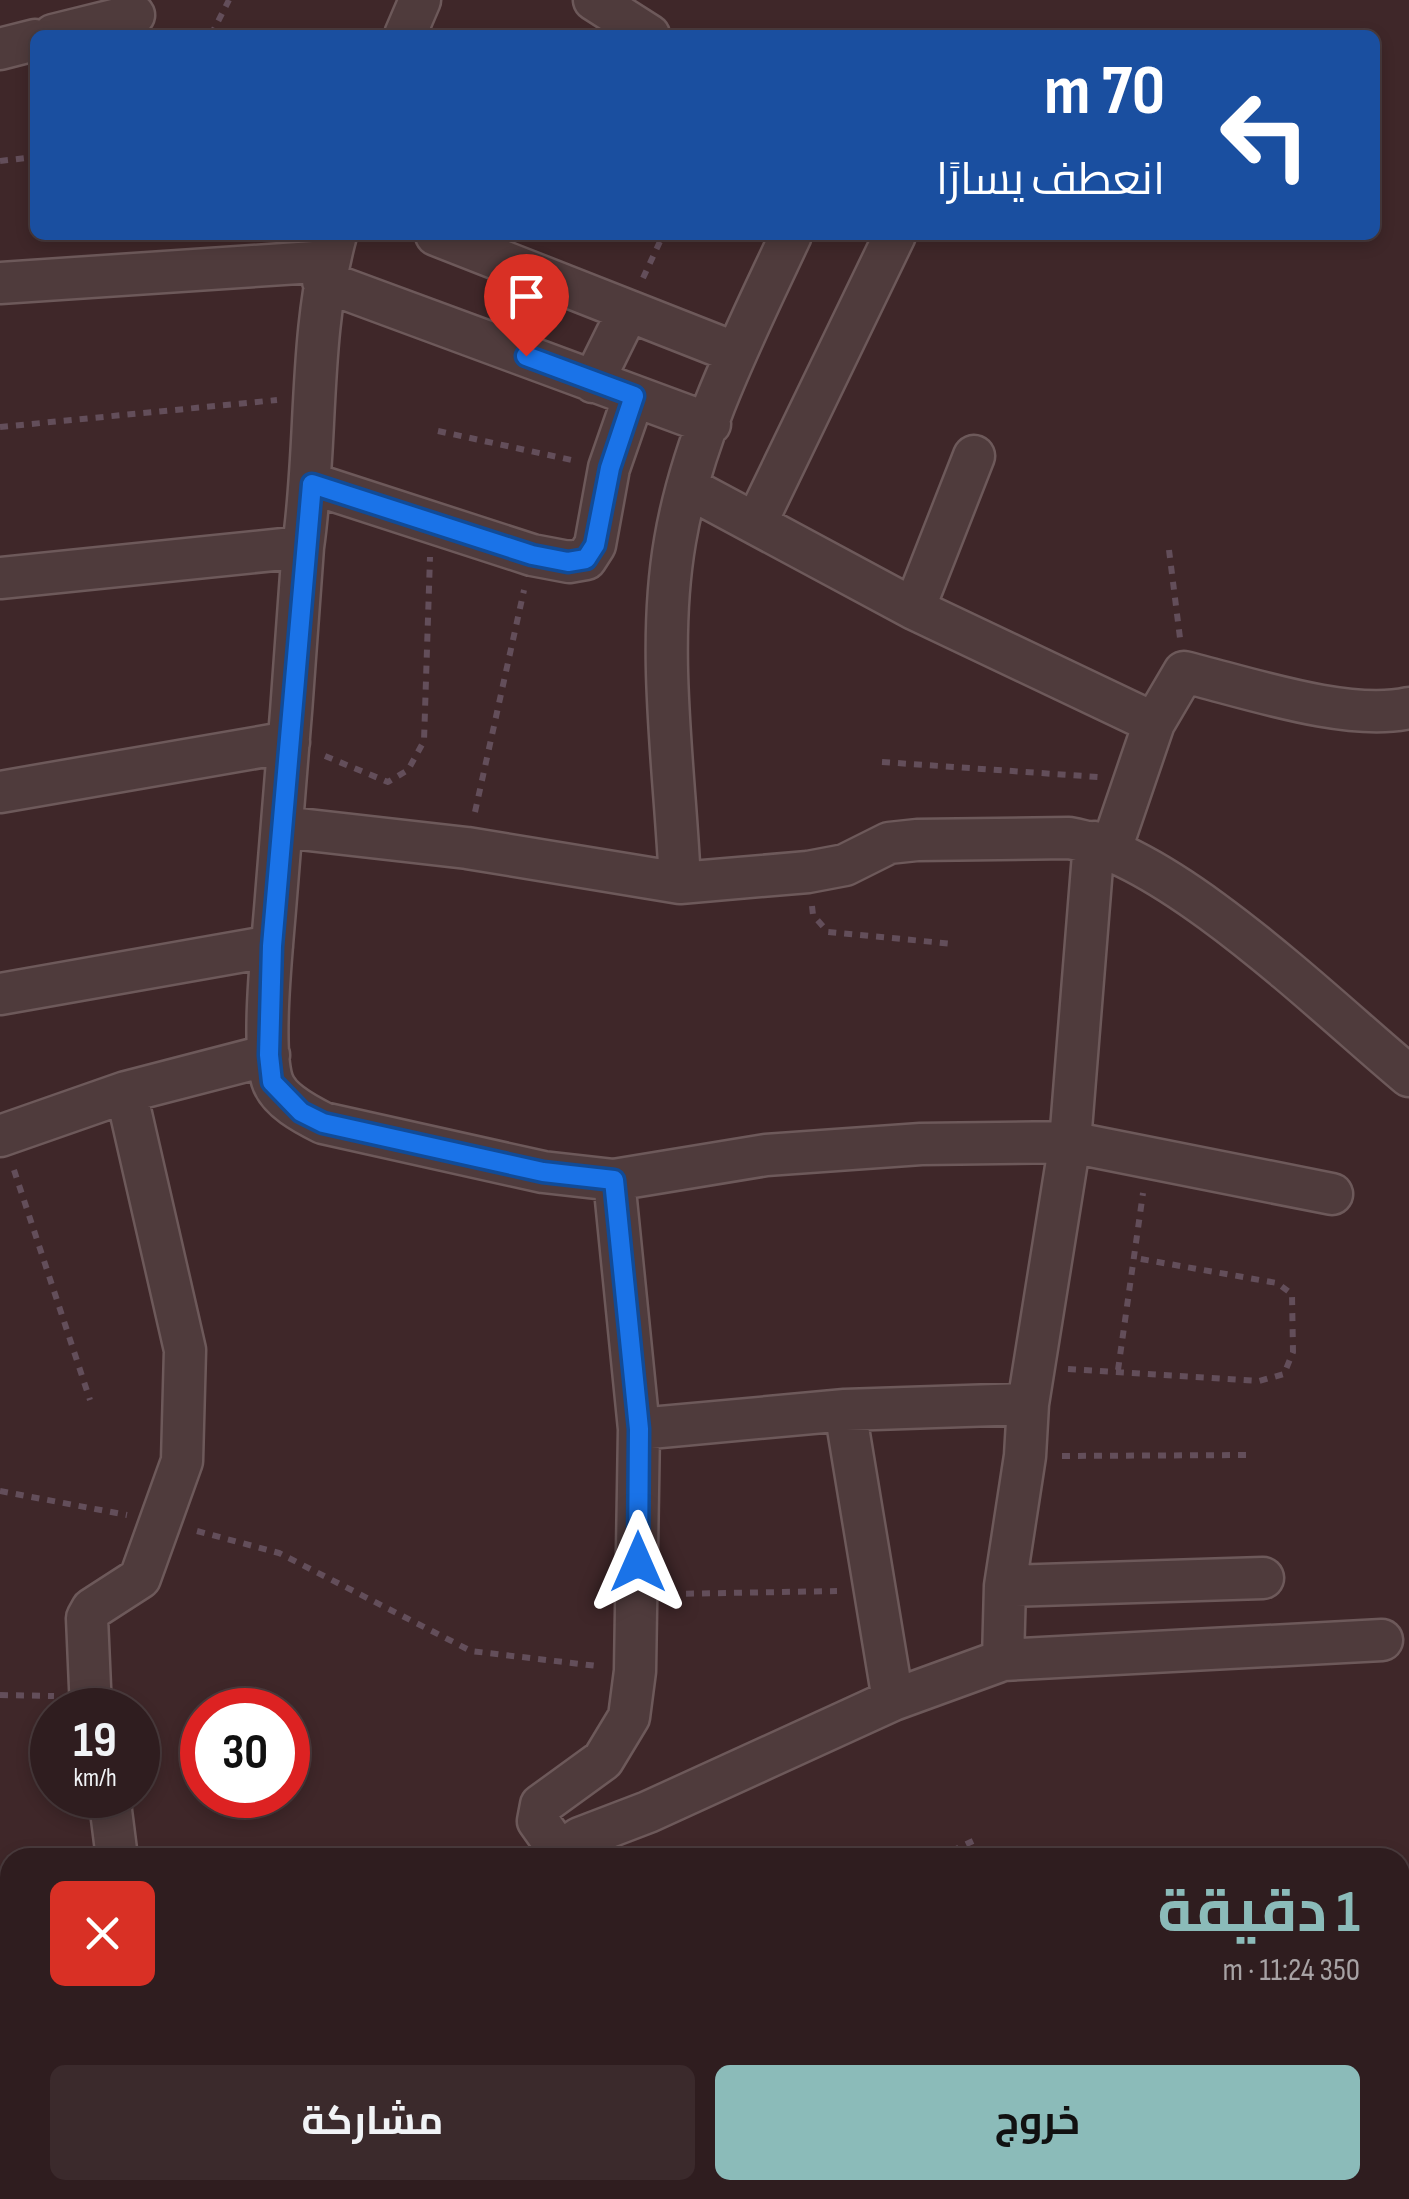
<!DOCTYPE html>
<html lang="ar">
<meta charset="utf-8">
<style>
:root{--surface:#2f1d1f;--page:#3b2a2c;--text:#f1f3f6;--muted:#a7a2a4;--line:#4a3b3d;--accent:#8bbbb9}
body{margin:0;font-family:"Sofia Sans Condensed",Cairo,sans-serif;background:var(--page);color:var(--text);direction:rtl;height:100vh;display:flex;flex-direction:column;font-size:38px;white-space:nowrap}
*{box-sizing:border-box;margin:0}
p{font-size:32px;color:var(--muted)}
.icon{flex:none;width:55px;height:55px;fill:none;stroke:currentColor;stroke-width:2;stroke-linecap:round;stroke-linejoin:round}
.map{position:relative;flex:1;overflow:hidden;direction:ltr}
.side{position:absolute;left:0px;top:1848px;width:1410px;height:352px;display:flex;flex-direction:column;background:var(--surface);border-radius:30px 30px 0 0;box-shadow:0 5px 15px #0003,0 0 0 2px var(--line);direction:rtl}
.side>*{flex:none}
.guide{position:absolute;left:30px;top:30px;width:1350px;height:210px;border-radius:15px;box-shadow:0 5px 15px #0003,0 0 0 2px var(--line);direction:rtl;background:#1a4fa0;color:#fff;overflow:hidden}
.speed{position:absolute;left:30px;top:1688px;display:flex;gap:20px;font-size:50px;font-weight:700;text-align:center}
.speed>*{display:grid;place-content:center;width:130px;height:130px;border-radius:50%;background:var(--surface);box-shadow:0 5px 15px #0003,0 0 0 2px var(--line);line-height:1}
.speed small{font-size:25px;font-weight:400}
.speed .limit{border:15px solid #d22;background:#fff;color:#111}
.pin{position:absolute;display:grid;place-items:center;width:85px;height:85px;color:#fff;margin:-102px -42px;border-radius:50% 50% 50% 0;rotate:-45deg;box-shadow:0 0 10px #0007}
.pin .icon{rotate:45deg}
.me{position:absolute;width:110px;margin:-55px;rotate:0deg;stroke-linejoin:round;filter:drop-shadow(0 0 8px #0008)}
.turn{display:flex;align-items:center;gap:35px;height:210px;padding:0 50px;font-size:45px}
.turn .icon{width:130px;height:130px;stroke-width:2.5}
.turn b{display:block;font-size:70px;line-height:85px}
.round{display:grid;place-items:center;flex:none;width:105px;height:105px;border-radius:15px;background:var(--page)}
.summary{display:flex;align-items:center;justify-content:space-between;height:170px;padding:0 50px}
h1{font-size:60px;font-weight:700;line-height:75px;color:var(--accent)}
.button{display:flex;gap:20px;margin-top:auto;padding:20px 50px}
.button a{flex:1;height:115px;border-radius:15px;background:var(--accent);color:#111;font-size:40px;font-weight:700;line-height:115px;text-align:center}
.button a+a{background:var(--page);color:var(--text)}
.map>svg:first-child{display:block}
.lines{fill:none;stroke-linecap:round;stroke-linejoin:round}
.street-casing{stroke:#6d595a;stroke-width:45}
.path{stroke:#634e5a;stroke-width:6;stroke-dasharray:8 8;stroke-linecap:butt}
.street{stroke:#4f3b3c;stroke-width:40}
.route-casing{stroke:#114b97;stroke-width:25}
.route{stroke:#1a73e8;stroke-width:18}
</style>
<div class="map">
<svg width="1409" height="2199" viewBox="0 0 1409 2199">
<rect width="100%" height="100%" fill="#3f2729"/>
<g class="lines">
<defs>
<path id="street" d="M 594,0 L 649,35
M 53,35 L 134,15
M 405,35 L 420,0
M 0,49 L 35,40
M 336,235 C 308,337 318,443 303,547 C 295,664 286,780 276,897 C 273,938 261,1043 272,1080 C 278,1100 305,1114 323,1123 L 543,1172 L 614,1180 L 766,1155 L 921,1144 L 1070,1142 L 1332,1194
M 436,235 L 736,353
M 323,281 L 710,424
M 0,283 L 329,261
M 593,382 L 628,311
M 313,484 L 532,555 L 569,562 L 586,559 L 595,545 L 609,468 L 634,396
M 689,488 L 914,609 L 1154,723
M 757,521 L 895,235
M 0,578 L 303,547
M 914,609 L 974,456
M 0,792 L 289,742
M 282,827 L 467,848 L 680,883 L 808,872 L 845,865 L 889,843 L 917,840 L 1069,838 C 1172,855 1326,1007 1409,1076
M 1094,842 L 1070,1142 L 1028,1404 L 1025,1456 L 1005,1586 L 1003,1660 L 1382,1640
M 1111,849 L 1154,723 L 1184,672 C 1246,687 1347,722 1409,708
M 680,883 C 675,771 656,651 675,541 C 693,434 746,332 791,235
M 0,994 L 272,946
M 0,1136 L 126,1092 L 269,1055
M 639,1429 L 845,1410 L 1028,1404
M 1005,1586 L 1263,1578
M 893,1700 L 1003,1660
M 91,1710 L 87,1618 L 92,1609 L 140,1578 L 182,1461 L 185,1350 L 126,1092
M 109,1795 L 117,1858
M 560,1852 L 538,1821 L 541,1805 L 603,1760 L 629,1717 L 635,1671 L 639,1429 L 614,1180
M 563,1858 L 560,1852 L 580,1838 L 648,1812 L 893,1700 L 845,1410
M 0,2093 L 10,2093
M 214,2190 L 220,2199
M 406,2199 L 431,2190
M 749,2199 L 774,2190
M 926,2199 L 950,2190"/>
</defs>
<!-- street casing -->
<use href="#street" class="street-casing"/>
<!-- path -->
<path class="path" d="M 211,35 L 229,0
M 0,161 L 35,157
M 643,278 L 663,235
M 0,427 L 277,400
M 438,431 L 576,461
M 1169,550 L 1180,638
M 325,756 L 388,782 L 408,770 L 424,741 L 430,557
M 882,762 L 1098,777
M 475,812 L 524,590
M 812,906 L 813,915 L 828,932 L 954,944
M 14,1170 L 90,1400
M 1068,1369 L 1259,1381 L 1284,1374 L 1293,1352 L 1292,1294 L 1277,1283 L 1135,1258
M 1118,1370 L 1143,1193
M 1062,1456 L 1248,1455
M 0,1491 L 127,1515
M 197,1531 L 279,1553 L 471,1651 L 597,1666
M 670,1594 L 837,1591
M 0,1695 L 54,1696
M 937,1858 L 973,1841
M 0,1934 L 10,1935
M 113,2199 L 141,2190"/>
<!-- street -->
<use href="#street" class="street"/>
</g>
<g class="lines">
<defs>
<path id="route" d="M 526,356 L 634,396 L 610,468 L 595,545 L 586,559 L 568,562 L 532,555 L 312,484 L 272,946 L 269,1055 L 272,1082 L 301,1112 L 323,1123 L 543,1172 L 614,1180 L 639,1429 L 638,1562"/>
</defs>
<!-- route casing -->
<use href="#route" class="route-casing"/>
<!-- route -->
<use href="#route" class="route"/>
</g>
</svg>
<div class="speed"><div>19<small>km/h</small></div><div class="limit">30</div></div>
<div class="pin" style="left:526px;top:356px;background:#d93025"><svg class="icon" aria-label="arrive" viewBox="0 0 24 24"><path d="M6 21V4h12l-3 4 3 4H6"/></svg></div>
<svg class="me" style="left:638px;top:1562px" viewBox="-20 -20 40 40"><path d="M0-17L14 15 0 8-14 15z" fill="#1a73e8" stroke="#fff" stroke-width="4"/></svg>
<div class="guide">
<div class="turn"><svg class="icon" aria-label="left" viewBox="0 0 24 24"><path d="M17 20v-9H6M10 6l-5 5 5 5"/></svg><div><b>70 m</b>انعطف يسارًا</div></div>
</div>
<section class="side">
<div class="summary"><div><h1>1 دقيقة</h1><p>350 m · 11:24</p></div><a class="round" style="background:#d93025;color:#fff"><svg class="icon" aria-label="close" viewBox="0 0 24 24"><path d="M6 6l12 12M18 6L6 18"/></svg></a></div>
<div class="button"><a>خروج</a><a>مشاركة</a></div>
</section>
</div>
